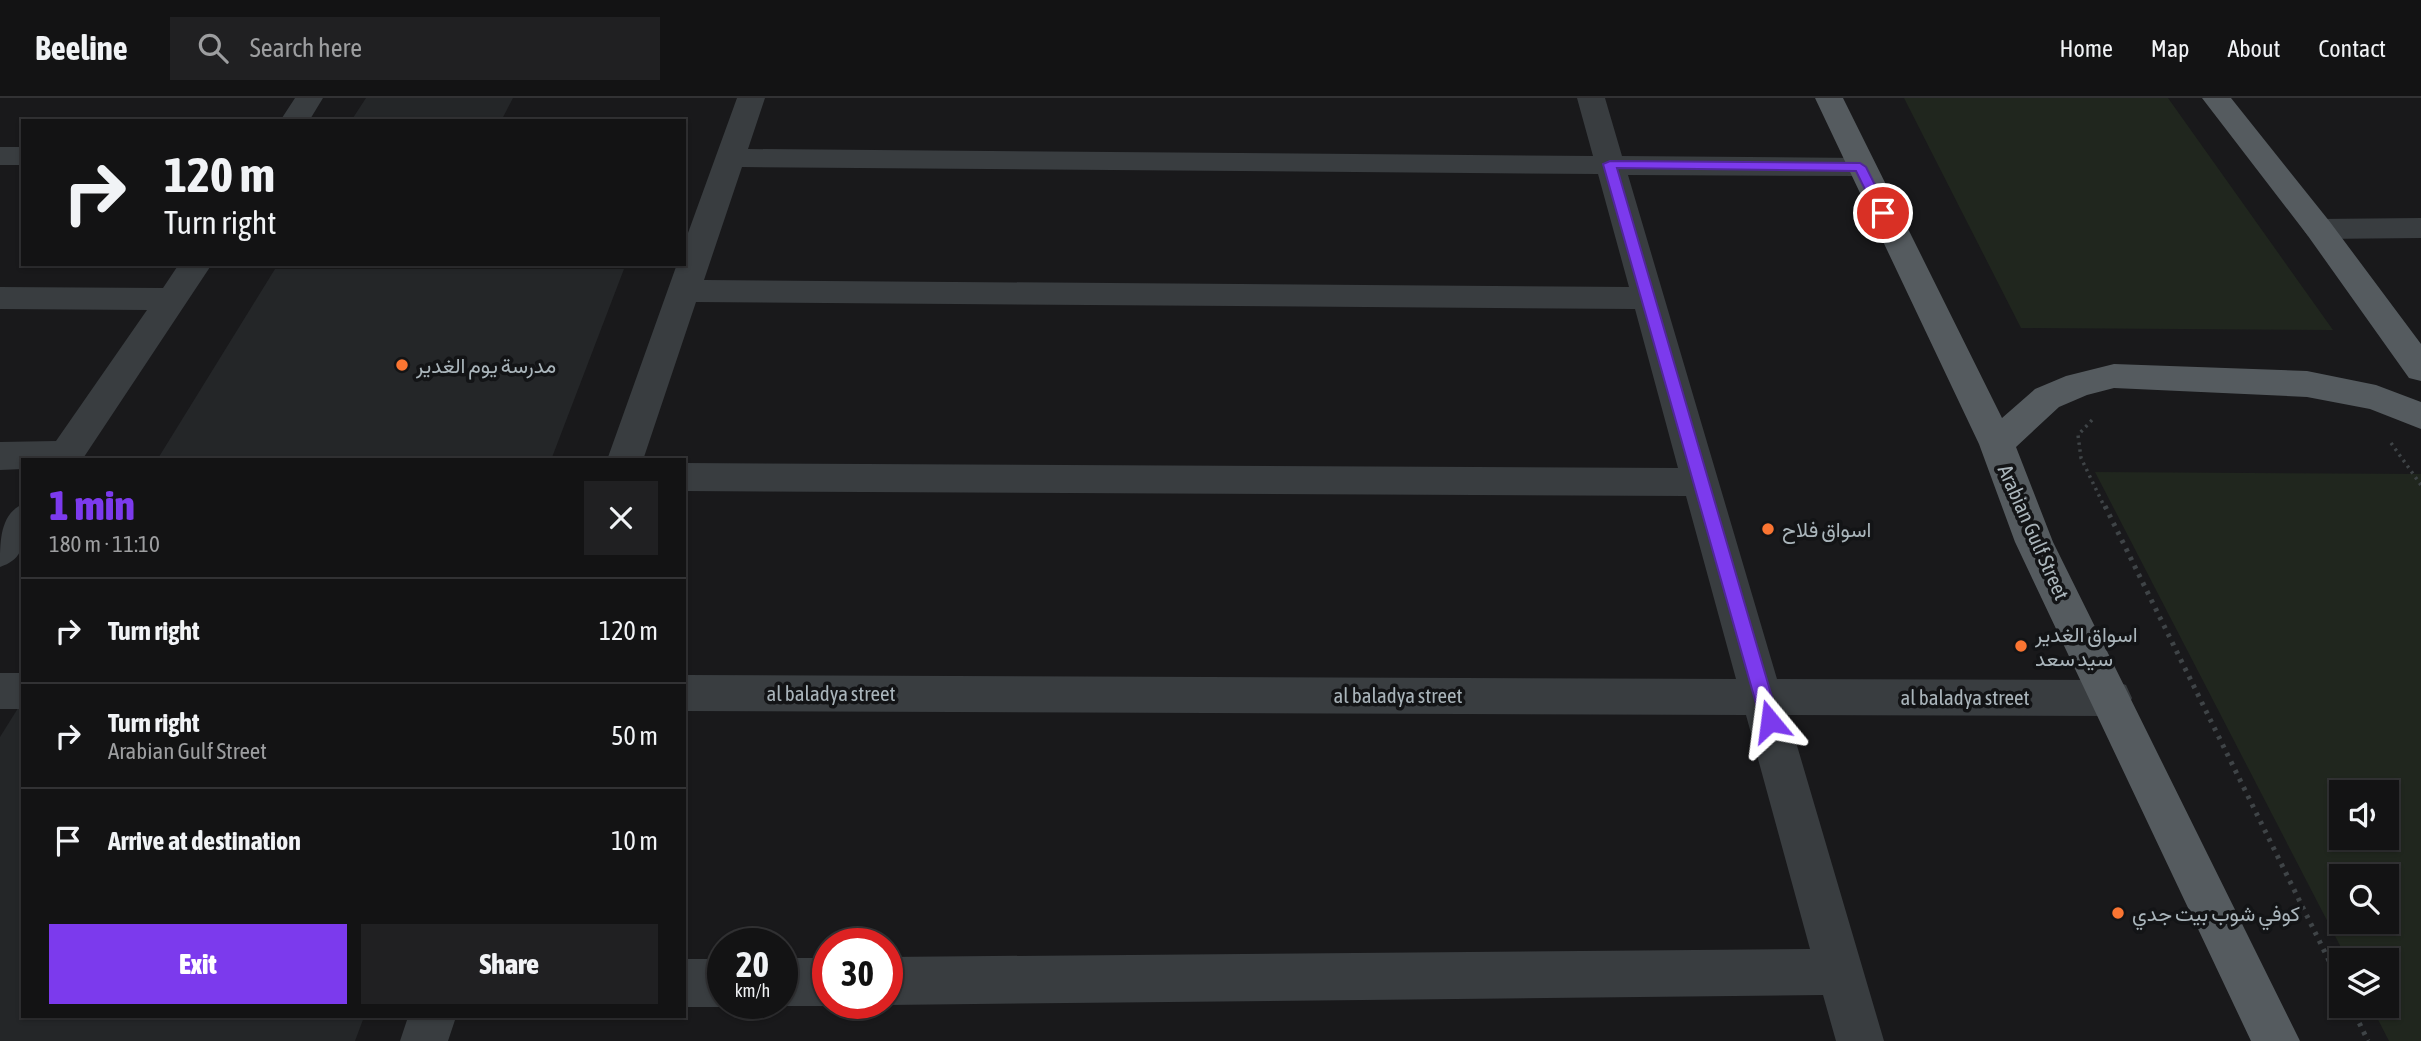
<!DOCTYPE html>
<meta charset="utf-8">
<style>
:root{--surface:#131314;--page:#202022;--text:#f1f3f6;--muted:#9d9ea0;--line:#323234;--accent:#7c3aed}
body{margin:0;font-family:"Asap Condensed",Vazirmatn,sans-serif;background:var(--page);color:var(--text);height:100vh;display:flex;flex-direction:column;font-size:26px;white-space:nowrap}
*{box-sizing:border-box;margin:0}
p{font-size:23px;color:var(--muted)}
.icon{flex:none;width:38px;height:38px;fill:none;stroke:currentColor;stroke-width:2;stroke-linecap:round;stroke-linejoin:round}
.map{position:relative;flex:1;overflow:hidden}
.details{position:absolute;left:21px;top:360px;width:665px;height:560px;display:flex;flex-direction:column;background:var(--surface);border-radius:0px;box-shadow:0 2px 5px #0004,0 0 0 2px var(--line)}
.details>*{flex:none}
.guide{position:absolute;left:21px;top:21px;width:665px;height:147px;border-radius:0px;box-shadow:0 2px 5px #0004,0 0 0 2px var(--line);background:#131314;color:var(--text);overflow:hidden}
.buttons{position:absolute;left:2329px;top:682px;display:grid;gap:14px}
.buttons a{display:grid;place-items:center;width:70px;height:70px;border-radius:0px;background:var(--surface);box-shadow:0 2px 5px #0004,0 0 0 2px var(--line);font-size:35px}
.speed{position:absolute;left:707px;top:830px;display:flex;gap:14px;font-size:35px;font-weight:700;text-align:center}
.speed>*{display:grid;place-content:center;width:91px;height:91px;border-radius:50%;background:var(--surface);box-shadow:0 2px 5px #0004,0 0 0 2px var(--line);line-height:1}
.speed small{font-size:18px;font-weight:400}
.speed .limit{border:10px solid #d22;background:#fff;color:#111}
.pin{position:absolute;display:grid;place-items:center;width:60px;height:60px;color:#fff;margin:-30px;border:4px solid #fff;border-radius:50%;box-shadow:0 2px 7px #0007}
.me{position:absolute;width:77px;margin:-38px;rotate:344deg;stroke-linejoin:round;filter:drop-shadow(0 0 5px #0008)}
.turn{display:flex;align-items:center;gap:24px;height:147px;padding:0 28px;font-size:32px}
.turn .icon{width:91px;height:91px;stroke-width:2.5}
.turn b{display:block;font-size:49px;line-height:60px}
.round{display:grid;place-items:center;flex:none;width:74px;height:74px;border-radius:0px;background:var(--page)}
.overview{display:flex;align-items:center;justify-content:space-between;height:119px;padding:0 28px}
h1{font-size:42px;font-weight:800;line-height:52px;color:var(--accent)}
.primary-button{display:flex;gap:14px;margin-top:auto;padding:14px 28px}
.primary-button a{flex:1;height:80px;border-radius:0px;background:var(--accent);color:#fff;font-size:28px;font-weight:800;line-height:80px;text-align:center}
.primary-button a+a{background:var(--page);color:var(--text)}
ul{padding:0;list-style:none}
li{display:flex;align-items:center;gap:21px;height:105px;padding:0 28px;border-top:2px solid var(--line)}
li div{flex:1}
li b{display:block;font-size:26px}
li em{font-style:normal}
header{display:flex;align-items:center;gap:42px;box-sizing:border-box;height:98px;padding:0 35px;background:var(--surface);border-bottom:2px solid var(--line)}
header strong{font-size:33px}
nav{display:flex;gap:38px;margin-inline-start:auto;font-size:24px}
.search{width:490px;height:63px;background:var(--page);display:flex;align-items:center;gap:18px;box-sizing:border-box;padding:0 24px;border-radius:0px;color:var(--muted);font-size:26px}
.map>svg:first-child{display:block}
.built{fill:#242628}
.green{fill:#20261e;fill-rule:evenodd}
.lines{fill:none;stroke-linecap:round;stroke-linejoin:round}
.path-far1{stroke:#3f4447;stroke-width:3.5;stroke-dasharray:2.5 4.5;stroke-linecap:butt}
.path{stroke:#3f4447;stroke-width:5;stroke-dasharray:3.5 6;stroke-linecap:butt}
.minor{fill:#393d40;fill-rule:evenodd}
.major{fill:#555b5f;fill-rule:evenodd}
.route{fill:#7c3aed;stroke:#51269a;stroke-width:2}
.poi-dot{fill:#fa7532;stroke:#131416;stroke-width:2.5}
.labels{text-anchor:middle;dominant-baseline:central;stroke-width:7;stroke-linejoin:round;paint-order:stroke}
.poi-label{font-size:21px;fill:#aab5bb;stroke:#131416;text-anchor:start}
.street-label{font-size:21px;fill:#aab5bb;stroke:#131416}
</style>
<header>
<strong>Beeline</strong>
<div class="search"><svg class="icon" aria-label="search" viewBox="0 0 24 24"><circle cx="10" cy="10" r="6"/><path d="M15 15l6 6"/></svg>Search here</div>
<nav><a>Home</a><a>Map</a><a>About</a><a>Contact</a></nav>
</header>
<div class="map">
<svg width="2421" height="943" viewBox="0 0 2421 943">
<rect width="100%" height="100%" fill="#19191b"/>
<!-- built -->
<path class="built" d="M 366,0 L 513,0 L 501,23 L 351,23 Z
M 275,171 L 624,171 L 551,362 L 157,362 Z
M 20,607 L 23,607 L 23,919 L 364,919 L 355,943 L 0,943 L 0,639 Z"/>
<!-- green -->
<path class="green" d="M 1904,0 L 2168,0 L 2333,232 L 2021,230 Z
M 2095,374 L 2421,376 L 2421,943 L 2389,943 L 2371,908 L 2387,908 L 2387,863 L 2348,863 ZM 2342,695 L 2387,695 L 2387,740 L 2342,740 ZM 2342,779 L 2387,779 L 2387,824 L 2342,824 Z"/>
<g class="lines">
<!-- path-far1 -->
<path class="path-far1" d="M 2092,322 L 2078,337 L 2081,360 L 2105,410
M 2391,345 L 2421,387"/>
<!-- path -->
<path class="path" d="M 2105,408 L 2342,889
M 2351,908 L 2368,943"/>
<!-- minor -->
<path class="minor" d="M 295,0 L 323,0 L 309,23 L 280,23 Z
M 737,0 L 765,0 L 748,51 L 1593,58 L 1577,0 L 1605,0 L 1622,58 L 1860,60 L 1871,62 L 1875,69 L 1871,76 L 1860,78 L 1628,77 L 1777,581 L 2111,582 L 2126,587 L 2132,600 L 2126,613 L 2111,618 L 1788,617 L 1884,943 L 1836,943 L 1823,897 L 887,907 L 883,905 L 887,905 L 887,859 L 1810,851 L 1746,617 L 684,613 L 684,577 L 1736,581 L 1686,398 L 684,393 L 684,365 L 1678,370 L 1635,211 L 696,204 L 643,362 L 607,362 L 677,166 L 684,166 L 684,146 ZM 742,69 L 1598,76 L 1629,189 L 704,182 Z
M 0,49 L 23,49 L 23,67 L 0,67 Z
M 2421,120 L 2421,140 L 2319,141 L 2308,138 L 2303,131 L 2308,124 L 2319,121 Z
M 179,166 L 212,166 L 82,362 L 23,362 L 23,371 L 0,372 L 0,344 L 56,343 L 147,212 L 0,211 L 0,189 L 163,190 Z
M 23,406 C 23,434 31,459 0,469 C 0,443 0,416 23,406 Z
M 0,575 L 23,575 L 23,611 L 0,611 Z
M 782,860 L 828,860 L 828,905 L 835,905 L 828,908 L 782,908 L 775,905 L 782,905 Z
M 684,861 L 723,861 L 723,905 L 732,905 L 723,909 L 684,909 Z
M 408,919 L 456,919 L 448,943 L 400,943 Z"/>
<!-- major -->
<path class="major" d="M 1815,0 L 1843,0 L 2002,320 L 2035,291 L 2066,278 L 2114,266 L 2307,273 L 2376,287 L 2421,304 L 2421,331 L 2370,311 L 2307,299 L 2114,290 L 2087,297 L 2059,309 L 2016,349 L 2053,444 L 2300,943 L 2251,943 L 2015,444 L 1979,346 Z
M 2202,0 L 2231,0 L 2330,124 L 2421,246 L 2421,283 L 2409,280 L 2308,138 Z"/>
</g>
<!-- route -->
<path class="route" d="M 1610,63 L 1860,65 L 1866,69 L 1889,115 L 1883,119 L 1878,118 L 1856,73 L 1617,70 L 1779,623 L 1776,628 L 1770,630 L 1764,628 L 1761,623 L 1603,66 Z"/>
<!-- markers -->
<g class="poi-dot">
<circle cx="402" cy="267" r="7"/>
<circle cx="1768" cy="431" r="7"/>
<circle cx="2021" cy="548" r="7"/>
<circle cx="2118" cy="815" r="7"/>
</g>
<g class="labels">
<!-- poi labels -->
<g class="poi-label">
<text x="416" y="267">مدرسة يوم الغدير</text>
<text x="1782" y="431">اسواق فلاح</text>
<text x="2035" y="536">اسواق الغدير<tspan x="2035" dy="24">سيد سعد</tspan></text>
<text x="2132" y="815">كوفي شوب بيت جدي</text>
</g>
<!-- street labels -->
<g class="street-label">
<text transform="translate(2034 434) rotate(66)">Arabian Gulf Street</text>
<text x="831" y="595">al baladya street</text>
<text x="1398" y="597">al baladya street</text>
<text x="1965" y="599">al baladya street</text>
</g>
</g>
</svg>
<div class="buttons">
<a><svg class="icon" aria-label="sound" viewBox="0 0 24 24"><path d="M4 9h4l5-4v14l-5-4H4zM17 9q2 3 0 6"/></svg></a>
<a><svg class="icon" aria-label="search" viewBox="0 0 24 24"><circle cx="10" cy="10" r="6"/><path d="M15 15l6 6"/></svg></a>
<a><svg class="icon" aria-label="layers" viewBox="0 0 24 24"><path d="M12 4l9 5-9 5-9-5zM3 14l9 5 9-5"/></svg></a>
</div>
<div class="speed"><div>20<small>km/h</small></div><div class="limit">30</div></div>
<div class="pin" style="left:1883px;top:115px;background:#d93025"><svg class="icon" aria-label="arrive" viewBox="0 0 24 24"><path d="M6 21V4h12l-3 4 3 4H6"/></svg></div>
<svg class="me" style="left:1770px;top:623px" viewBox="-20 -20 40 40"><path d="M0-17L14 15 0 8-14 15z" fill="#7c3aed" stroke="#fff" stroke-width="4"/></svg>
<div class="guide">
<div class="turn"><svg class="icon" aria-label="right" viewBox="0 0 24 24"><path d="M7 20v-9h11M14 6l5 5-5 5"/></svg><div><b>120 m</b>Turn right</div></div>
</div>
<section class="details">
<div class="overview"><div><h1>1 min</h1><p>180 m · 11:10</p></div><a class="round"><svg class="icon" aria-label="close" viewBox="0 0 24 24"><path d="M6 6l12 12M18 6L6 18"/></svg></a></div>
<ul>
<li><svg class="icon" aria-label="right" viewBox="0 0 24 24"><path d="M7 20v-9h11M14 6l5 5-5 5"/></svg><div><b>Turn right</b></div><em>120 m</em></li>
<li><svg class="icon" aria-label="right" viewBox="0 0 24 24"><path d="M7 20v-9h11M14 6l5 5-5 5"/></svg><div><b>Turn right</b><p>Arabian Gulf Street</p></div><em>50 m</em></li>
<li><svg class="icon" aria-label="arrive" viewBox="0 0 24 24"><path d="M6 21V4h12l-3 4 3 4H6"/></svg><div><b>Arrive at destination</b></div><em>10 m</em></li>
</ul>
<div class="primary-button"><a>Exit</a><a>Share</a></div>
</section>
</div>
